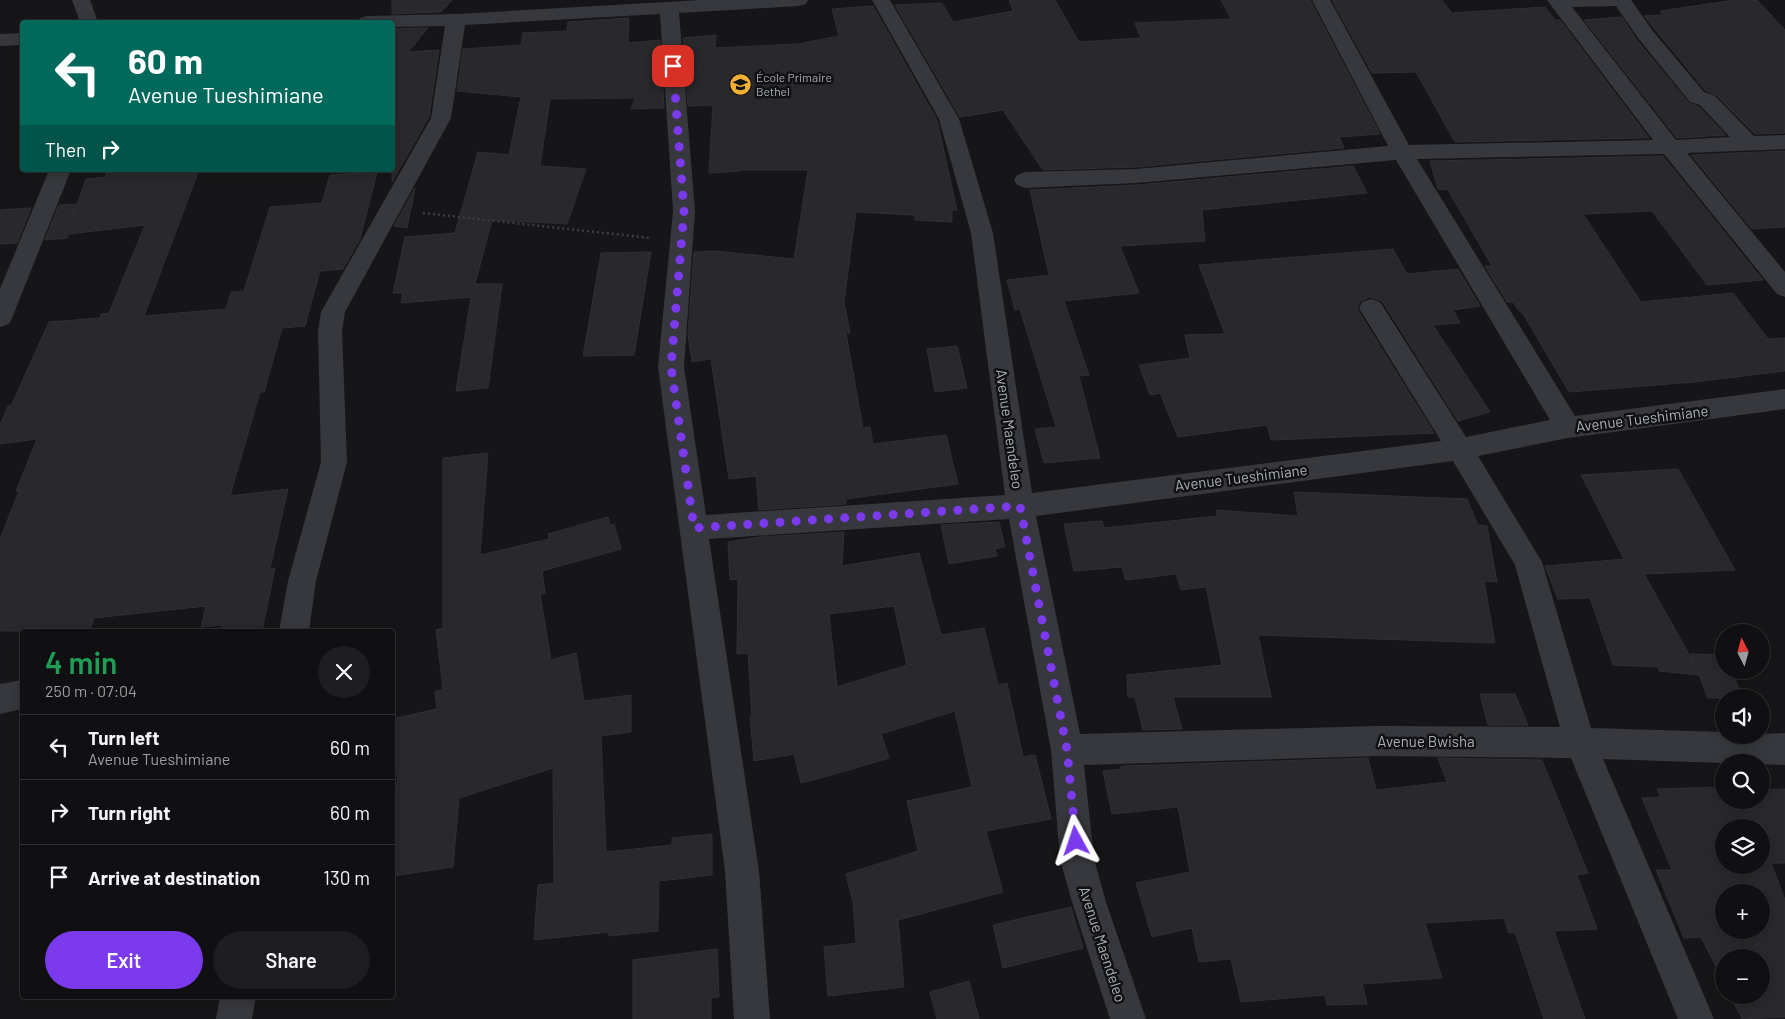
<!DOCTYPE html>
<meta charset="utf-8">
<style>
:root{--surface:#101012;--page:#1e1e20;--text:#f1f3f6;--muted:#9c9d9f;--line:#303032;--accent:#7c3aed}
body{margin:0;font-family:Barlow,sans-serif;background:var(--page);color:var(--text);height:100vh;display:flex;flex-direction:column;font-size:19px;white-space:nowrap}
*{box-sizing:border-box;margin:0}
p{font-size:16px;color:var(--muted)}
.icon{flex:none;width:28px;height:28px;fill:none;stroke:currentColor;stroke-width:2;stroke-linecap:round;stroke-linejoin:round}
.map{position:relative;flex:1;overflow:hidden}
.drawer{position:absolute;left:20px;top:629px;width:375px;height:370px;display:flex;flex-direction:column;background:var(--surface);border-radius:5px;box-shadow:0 2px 12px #0003,0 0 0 1px var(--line)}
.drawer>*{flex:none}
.banner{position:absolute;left:20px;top:20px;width:375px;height:152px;border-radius:5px;box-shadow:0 2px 12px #0003,0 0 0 1px var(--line);background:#00695c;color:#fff;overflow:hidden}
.needle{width:32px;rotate:354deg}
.buttons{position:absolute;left:1715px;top:624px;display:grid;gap:10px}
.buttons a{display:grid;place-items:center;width:55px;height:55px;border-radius:50%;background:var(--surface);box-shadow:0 2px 12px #0003,0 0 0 1px var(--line);font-size:25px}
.pin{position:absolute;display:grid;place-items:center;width:42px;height:42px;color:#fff;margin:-21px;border-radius:10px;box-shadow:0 2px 8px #0006}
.me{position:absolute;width:55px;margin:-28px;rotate:355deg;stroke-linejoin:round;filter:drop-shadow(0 0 4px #0008)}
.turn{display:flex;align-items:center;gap:18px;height:105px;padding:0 25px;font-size:22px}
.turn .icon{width:65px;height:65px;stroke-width:2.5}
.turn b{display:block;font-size:35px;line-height:42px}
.then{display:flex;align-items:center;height:48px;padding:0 25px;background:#0003;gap:10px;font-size:19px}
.round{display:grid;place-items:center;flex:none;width:52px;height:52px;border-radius:26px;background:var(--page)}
.headline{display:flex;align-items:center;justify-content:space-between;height:85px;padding:0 25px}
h1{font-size:30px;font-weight:600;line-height:38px;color:#1e9e55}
.action{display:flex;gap:10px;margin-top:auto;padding:10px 25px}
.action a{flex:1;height:58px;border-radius:30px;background:var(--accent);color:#fff;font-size:20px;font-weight:600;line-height:58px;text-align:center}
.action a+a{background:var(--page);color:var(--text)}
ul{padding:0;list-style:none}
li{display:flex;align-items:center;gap:15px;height:65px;padding:0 25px;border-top:1px solid var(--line)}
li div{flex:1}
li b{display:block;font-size:19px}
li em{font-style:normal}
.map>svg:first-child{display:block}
.building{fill:#29292c;stroke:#303034;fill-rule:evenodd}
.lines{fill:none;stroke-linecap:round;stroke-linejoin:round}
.path{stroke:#3d3f44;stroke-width:2.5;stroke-dasharray:2 3;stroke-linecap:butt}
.minor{fill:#37383d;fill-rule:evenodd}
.route{stroke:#7c3aed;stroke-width:9;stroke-dasharray:0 16.2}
.labels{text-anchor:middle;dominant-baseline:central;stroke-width:5;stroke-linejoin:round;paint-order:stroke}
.far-poi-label{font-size:12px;fill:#a8adb8;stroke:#111113;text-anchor:start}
.street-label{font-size:15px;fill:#a8adb8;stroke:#111113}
</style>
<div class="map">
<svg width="1785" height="1019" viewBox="0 0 1785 1019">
<rect width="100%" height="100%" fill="#161618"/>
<!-- building -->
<path class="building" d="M 392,0 L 452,0 L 441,12 L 392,14 Z
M 1009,0 L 1055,0 L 1079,42 L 1141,38 L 1135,23 L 1231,19 L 1221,0 L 1310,0 L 1380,134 L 1339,137 L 1344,148 L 1136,167 L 1043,170 L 1003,110 L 960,117 L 895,5 L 942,3 L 953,22 L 1013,11 Z
M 1332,0 L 1442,0 L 1452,13 L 1545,7 L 1555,20 L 1560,20 L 1649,138 L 1455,142 L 1416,72 L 1372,73 Z
M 1735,0 L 1757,0 L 1785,30 L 1785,133 L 1755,134 L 1715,94 L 1705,90 L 1644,16 L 1663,15 L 1660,11 Z
M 873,6 L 937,120 L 957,210 L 952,210 L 952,222 L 915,220 L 915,215 L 856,212 L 844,302 L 850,333 L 846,333 L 863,428 L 870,427 L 873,444 L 946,435 L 958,484 L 846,499 L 846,504 L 759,510 L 756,476 L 729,479 L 711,359 L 692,362 L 688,334 L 694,252 L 715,251 L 794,259 L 808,170 L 741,170 L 741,171 L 709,173 L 713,105 L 688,106 L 683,38 L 716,35 L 715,48 L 798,44 L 839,36 L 832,9 Z
M 1622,17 L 1636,39 L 1689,103 L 1699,107 L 1726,135 L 1677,138 L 1584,20 Z
M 629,18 L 628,43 L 660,40 L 664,108 L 631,109 L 635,98 L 550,99 L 540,166 L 586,169 L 567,224 L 492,220 L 475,284 L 502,284 L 488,388 L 456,391 L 471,297 L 401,303 L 403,293 L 393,293 L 405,237 L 455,233 L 478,152 L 509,155 L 521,97 L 457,91 L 463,49 L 521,45 L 523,33 L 567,31 L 568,22 Z
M 428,28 L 408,52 L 439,50 L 429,117 L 392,182 L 392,29 Z
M 1785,151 L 1785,227 L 1752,229 L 1691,155 Z
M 1663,156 L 1763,280 L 1707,285 L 1652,211 L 1583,214 L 1641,302 L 1733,293 L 1768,339 L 1785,338 L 1785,371 L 1694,382 L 1569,392 L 1522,312 L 1520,312 L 1513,302 L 1507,302 L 1485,266 L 1492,266 L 1448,190 L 1438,189 L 1430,161 Z
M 1353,166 L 1367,193 L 1202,210 L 1205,241 L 1120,246 L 1139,293 L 1064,301 L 1089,375 L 1079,376 L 1100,458 L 1044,463 L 1035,429 L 1056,427 L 1020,309 L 1015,310 L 1007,280 L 1049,275 L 1030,190 L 1136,185 Z
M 108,170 L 199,170 L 144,316 L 226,309 L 231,292 L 244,291 L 270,207 L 322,203 L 330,175 L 377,172 L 360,239 L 343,269 L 320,271 L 305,326 L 282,328 L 264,392 L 260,392 L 230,496 L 288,489 L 270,569 L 275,568 L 262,631 L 221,631 L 222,625 L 201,627 L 206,606 L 94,618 L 90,631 L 0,631 L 0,539 L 19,491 L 16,491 L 37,439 L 0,444 L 0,425 L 8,406 L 11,406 L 49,322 L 100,318 L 101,314 L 109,313 L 145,225 L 69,234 L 67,238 L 45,240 L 59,205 L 76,204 L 72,219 L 86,179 L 105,177 Z
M 415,188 L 407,228 L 394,226 Z
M 31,208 L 17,243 L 0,244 L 0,210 Z
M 1393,249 L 1407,274 L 1458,269 L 1480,306 L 1453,310 L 1460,323 L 1433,325 L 1490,412 L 1458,421 L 1382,301 L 1370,297 L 1360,301 L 1357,309 L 1434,433 L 1271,440 L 1267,425 L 1178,437 L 1160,393 L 1150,395 L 1139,365 L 1190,358 L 1185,335 L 1225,334 L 1199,265 Z
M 651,252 L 634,355 L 583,356 L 601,253 Z
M 957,346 L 967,388 L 935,392 L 927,349 Z
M 488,453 L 480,555 L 549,539 L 548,534 L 608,517 L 610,525 L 614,524 L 621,549 L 542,571 L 545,593 L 540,594 L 551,660 L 576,653 L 584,701 L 631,695 L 631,732 L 601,736 L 606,852 L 672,845 L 672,838 L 712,834 L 712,875 L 659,881 L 658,931 L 609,936 L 609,932 L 534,940 L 538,885 L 554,883 L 553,768 L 459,798 L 453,867 L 392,876 L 392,825 L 398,774 L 392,775 L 392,719 L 437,709 L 435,692 L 443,689 L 436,630 L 443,628 L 443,458 Z
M 1678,469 L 1735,570 L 1644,574 L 1694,663 L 1691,654 L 1724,655 L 1724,670 L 1731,670 L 1743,698 L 1708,698 L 1699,675 L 1659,671 L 1658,667 L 1613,665 L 1590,598 L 1558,599 L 1545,566 L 1624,559 L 1581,475 Z
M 1294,492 L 1467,499 L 1478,525 L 1487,526 L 1497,582 L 1484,581 L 1495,643 L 1258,635 L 1271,697 L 1173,697 L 1182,729 L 1143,730 L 1135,697 L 1128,697 L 1127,675 L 1222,665 L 1206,587 L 1181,590 L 1176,574 L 1126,580 L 1122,567 L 1074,571 L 1064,524 L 1102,521 L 1104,528 L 1217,516 L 1216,510 L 1298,516 Z
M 999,522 L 1005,547 L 995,549 L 997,556 L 949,564 L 941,525 Z
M 844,532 L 842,566 L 919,553 L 941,635 L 984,628 L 998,685 L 1007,683 L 1023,757 L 1035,755 L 1051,819 L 986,831 L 1003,892 L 898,920 L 904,987 L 828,996 L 824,947 L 856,943 L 853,902 L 846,874 L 918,851 L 907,801 L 972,787 L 955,711 L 881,734 L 889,758 L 828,776 L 801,783 L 794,754 L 754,761 L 750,716 L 752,716 L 748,653 L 737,654 L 738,579 L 730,580 L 728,542 L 760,537 ZM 894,606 L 907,665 L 837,687 L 829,614 Z
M 1480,694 L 1515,694 L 1528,725 L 1488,725 Z
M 1368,758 L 1376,790 L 1447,782 L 1438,758 L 1542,760 L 1588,873 L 1577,875 L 1597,929 L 1554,931 L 1585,1019 L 1544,1019 L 1515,932 L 1509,933 L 1504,918 L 1425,923 L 1442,978 L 1362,984 L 1367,1004 L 1327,1005 L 1325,995 L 1241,1002 L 1231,959 L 1199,962 L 1192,928 L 1152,937 L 1136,883 L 1190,872 L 1178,807 L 1112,814 L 1103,771 L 1121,769 L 1121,766 Z
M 1724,787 L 1724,800 L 1761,800 L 1761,790 L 1785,789 L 1785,863 L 1771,863 L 1785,900 L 1785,1017 L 1742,1019 L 1730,995 L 1761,995 L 1761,958 L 1724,958 L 1724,982 L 1701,937 L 1684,938 L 1656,870 L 1672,870 L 1642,798 L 1661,797 L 1657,789 ZM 1724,828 L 1761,828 L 1761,865 L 1724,865 ZM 1724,892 L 1761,892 L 1761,930 L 1724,930 Z
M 1071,907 L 1083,948 L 1003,968 L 993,925 Z
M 717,949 L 719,997 L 711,998 L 711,1019 L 633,1019 L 633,960 Z
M 969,981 L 979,1019 L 937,1019 L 930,992 Z"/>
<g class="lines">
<!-- path -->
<path class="path" d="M 423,213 L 650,238"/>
<!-- minor -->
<path class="minor" d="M 72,0 L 90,0 L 98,22 L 80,22 Z
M 701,0 L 808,0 L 806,4 L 799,6 L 679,13 L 695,211 L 684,367 L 706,515 L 1005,495 L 971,233 L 939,119 L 872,0 L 890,0 L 959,119 L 993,233 L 1032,493 L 1441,441 L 1359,308 L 1362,302 L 1371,299 L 1380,302 L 1466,437 L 1550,420 L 1396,160 L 1136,183 L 1025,188 L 1017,185 L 1014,180 L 1017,175 L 1025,172 L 1136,169 L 1388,146 L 1312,0 L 1330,0 L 1409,145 L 1653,140 L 1547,0 L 1631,0 L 1652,30 L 1704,92 L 1714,95 L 1754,136 L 1785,135 L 1785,149 L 1687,153 L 1785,272 L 1785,297 L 1777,294 L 1664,154 L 1417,159 L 1575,416 L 1785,389 L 1785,409 L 1568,438 L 1478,456 L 1542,562 L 1591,728 L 1724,732 L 1724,735 L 1785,733 L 1785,765 L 1603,759 L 1714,1019 L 1678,1019 L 1571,758 L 1377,756 L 1084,765 L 1094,859 L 1106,902 L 1146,1019 L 1110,1019 L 1072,902 L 1060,859 L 1051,750 L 1009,519 L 709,539 L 759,871 L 770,1019 L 734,1019 L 725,871 L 658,367 L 673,211 L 660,14 L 465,25 L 451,118 L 345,312 L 342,331 L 347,462 L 316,581 L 309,631 L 279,631 L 288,581 L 321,462 L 318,331 L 321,312 L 431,118 L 445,26 L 392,27 L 392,22 L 357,22 L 360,18 L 367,16 L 456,14 ZM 1616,6 L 1638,38 L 1690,102 L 1700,105 L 1730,137 L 1676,140 L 1572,7 ZM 1453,461 L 1515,565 L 1560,727 L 1377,726 L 1080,734 L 1036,516 Z
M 22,33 L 22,45 L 0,46 L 0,34 Z
M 49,170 L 71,170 L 12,318 L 9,324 L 0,327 L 0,289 Z
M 22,680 L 22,709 L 0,714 L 0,684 Z
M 220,996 L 256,996 L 252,1019 L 216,1019 Z"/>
</g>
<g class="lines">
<!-- route -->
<path class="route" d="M 673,66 L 684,211 L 671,367 L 694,528 L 1020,506 L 1067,750 L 1076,841"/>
</g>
<!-- icons -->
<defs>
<symbol id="school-disc" viewBox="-11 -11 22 22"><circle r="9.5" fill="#f2b134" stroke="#111113"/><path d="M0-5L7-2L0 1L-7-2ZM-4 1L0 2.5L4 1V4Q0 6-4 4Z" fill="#111"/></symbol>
</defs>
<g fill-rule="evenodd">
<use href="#school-disc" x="728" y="72" width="25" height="25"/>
</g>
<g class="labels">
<!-- far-poi labels -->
<g class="far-poi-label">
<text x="756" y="77">École Primaire<tspan x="756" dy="14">Bethel</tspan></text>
</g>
<!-- street labels -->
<g class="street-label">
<text transform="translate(1642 418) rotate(-7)">Avenue Tueshimiane</text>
<text transform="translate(1010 429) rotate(82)">Avenue Maendeleo</text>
<text transform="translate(1241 477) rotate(-7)">Avenue Tueshimiane</text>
<text x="1426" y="741">Avenue Bwisha</text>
<text transform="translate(1103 944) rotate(72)">Avenue Maendeleo</text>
</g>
</g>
</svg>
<div class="buttons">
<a><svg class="needle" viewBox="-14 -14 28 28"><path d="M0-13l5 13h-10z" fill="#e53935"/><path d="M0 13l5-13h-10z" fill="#9c9d9f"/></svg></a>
<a><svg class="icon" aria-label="sound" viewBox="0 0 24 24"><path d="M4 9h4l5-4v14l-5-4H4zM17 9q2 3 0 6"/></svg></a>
<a><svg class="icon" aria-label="search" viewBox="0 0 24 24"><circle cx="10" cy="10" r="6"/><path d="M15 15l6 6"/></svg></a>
<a><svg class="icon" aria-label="layers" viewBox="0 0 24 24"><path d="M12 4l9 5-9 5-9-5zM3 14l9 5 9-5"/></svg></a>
<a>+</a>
<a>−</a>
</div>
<div class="pin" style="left:673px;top:66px;background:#d93025"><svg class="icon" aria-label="arrive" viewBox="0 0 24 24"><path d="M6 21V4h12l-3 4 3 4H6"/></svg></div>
<svg class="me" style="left:1076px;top:841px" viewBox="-20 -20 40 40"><path d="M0-17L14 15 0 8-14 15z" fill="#7c3aed" stroke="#fff" stroke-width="4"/></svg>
<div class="banner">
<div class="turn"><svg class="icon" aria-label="left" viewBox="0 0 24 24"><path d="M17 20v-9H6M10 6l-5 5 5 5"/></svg><div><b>60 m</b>Avenue Tueshimiane</div></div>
<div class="then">Then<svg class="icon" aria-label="right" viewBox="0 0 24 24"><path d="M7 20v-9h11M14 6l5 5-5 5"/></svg></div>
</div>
<section class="drawer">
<div class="headline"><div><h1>4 min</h1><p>250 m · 07:04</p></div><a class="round"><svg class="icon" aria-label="close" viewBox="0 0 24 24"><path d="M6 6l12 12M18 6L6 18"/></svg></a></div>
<ul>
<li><svg class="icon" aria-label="left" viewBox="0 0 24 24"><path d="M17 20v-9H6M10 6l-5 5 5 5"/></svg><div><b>Turn left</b><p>Avenue Tueshimiane</p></div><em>60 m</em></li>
<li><svg class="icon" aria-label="right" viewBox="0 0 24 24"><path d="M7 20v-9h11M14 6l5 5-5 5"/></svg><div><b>Turn right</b></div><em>60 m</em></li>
<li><svg class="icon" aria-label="arrive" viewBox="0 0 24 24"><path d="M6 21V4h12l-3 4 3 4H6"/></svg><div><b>Arrive at destination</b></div><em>130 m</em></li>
</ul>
<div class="action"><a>Exit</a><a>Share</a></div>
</section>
</div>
